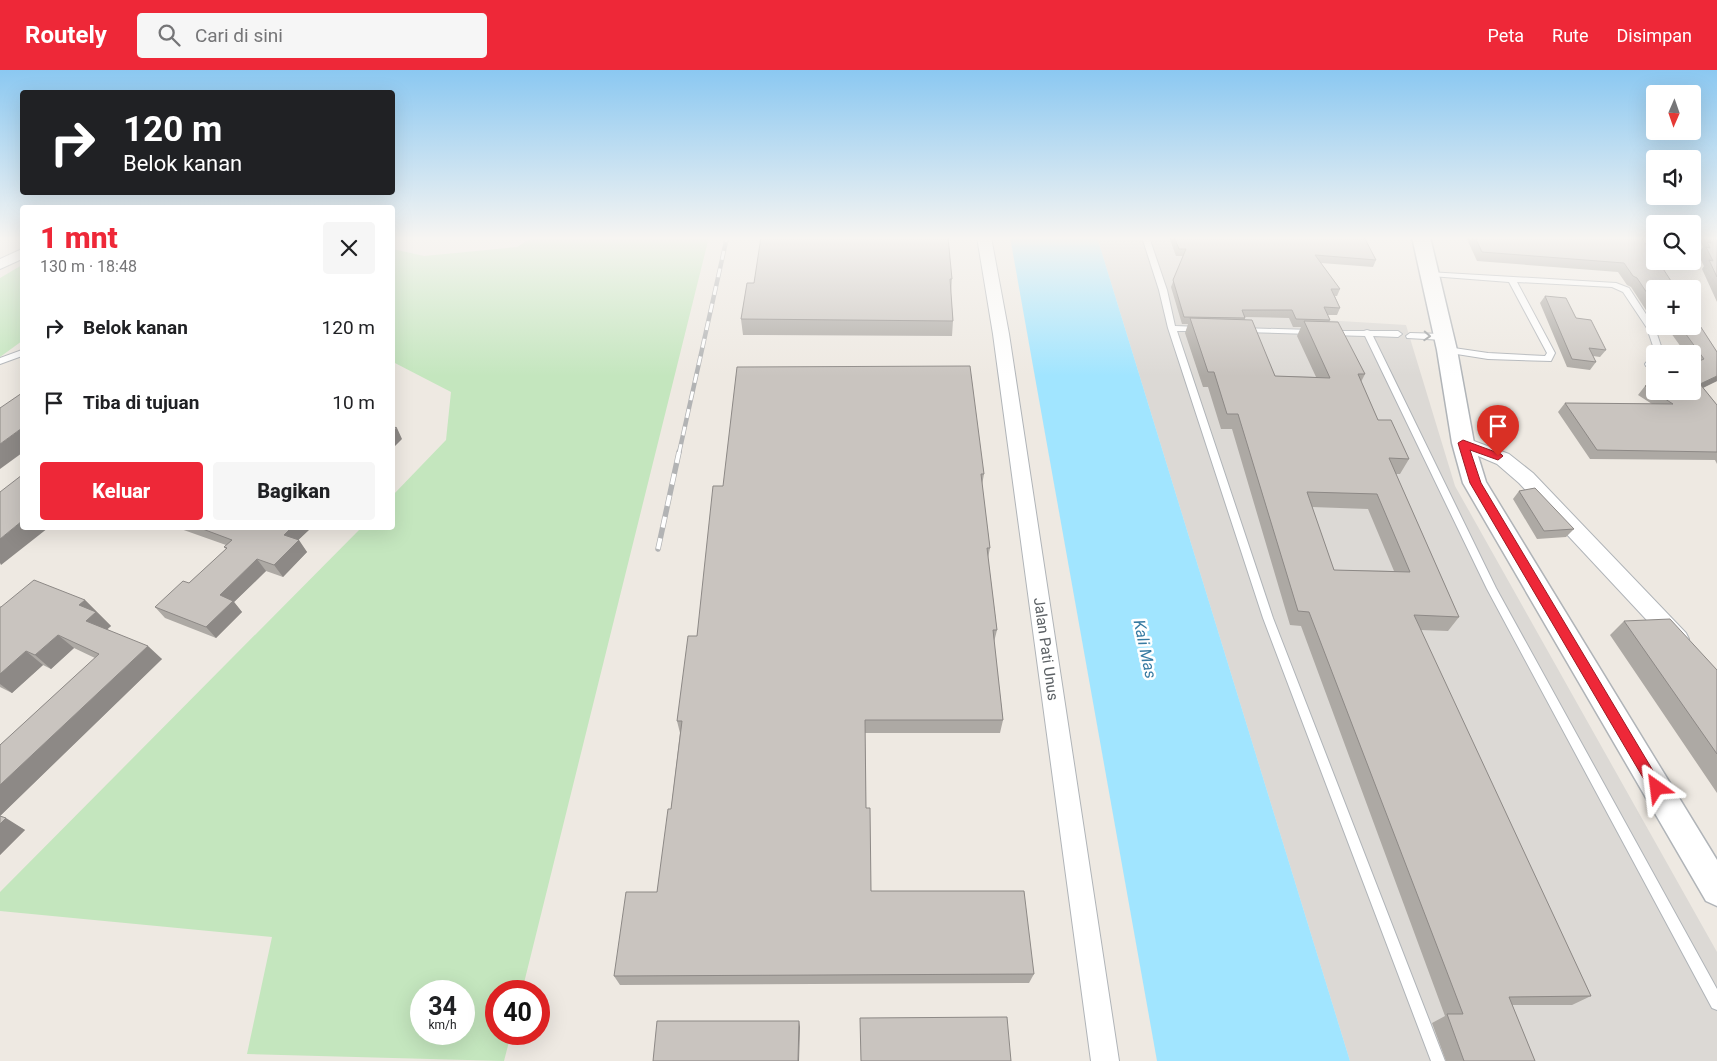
<!DOCTYPE html>
<html lang="id">
<meta charset="utf-8">
<style>
:root{--surface:#fff;--page:#f6f6f6;--text:#202124;--muted:#757577;--accent:#ee2838}
body{margin:0;font-family:Roboto,sans-serif;background:var(--page);color:var(--text);height:100vh;display:flex;flex-direction:column;font-size:19px;white-space:nowrap}
*{box-sizing:border-box;margin:0}
p{font-size:16px;color:var(--muted)}
.icon{flex:none;width:28px;height:28px;fill:none;stroke:currentColor;stroke-width:2;stroke-linecap:round;stroke-linejoin:round}
.map{position:relative;flex:1;overflow:hidden}
.details{position:absolute;left:20px;top:135px;width:375px;height:325px;display:flex;flex-direction:column;background:var(--surface);border-radius:5px;box-shadow:0 5px 20px #0002}
.details>*{flex:none}
.hud{position:absolute;left:20px;top:20px;width:375px;height:105px;border-radius:5px;box-shadow:0 5px 20px #0002;background:#202124;color:#fff;overflow:hidden}
.needle{width:32px;rotate:182deg}
.fabs{position:absolute;left:1646px;top:15px;display:grid;gap:10px}
.fabs a{display:grid;place-items:center;width:55px;height:55px;border-radius:5px;background:var(--surface);box-shadow:0 5px 20px #0002;font-size:25px}
.speed{position:absolute;left:410px;top:910px;display:flex;gap:10px;font-size:25px;font-weight:700;text-align:center}
.speed>*{display:grid;place-content:center;width:65px;height:65px;border-radius:50%;background:var(--surface);box-shadow:0 5px 20px #0002;line-height:1}
.speed small{font-size:12px;font-weight:400}
.speed .limit{border:8px solid #d22;background:#fff;color:#111}
.pin{position:absolute;display:grid;place-items:center;width:42px;height:42px;color:#fff;margin:-51px -21px;border-radius:50% 50% 50% 0;rotate:-45deg;box-shadow:0 0 5px #0007}
.pin .icon{rotate:45deg}
.me{position:absolute;width:55px;margin:-28px;rotate:329deg;stroke-linejoin:round;filter:drop-shadow(0 0 4px #0008)}
.turn{display:flex;align-items:center;gap:18px;height:105px;padding:0 20px;font-size:22px}
.turn .icon{width:65px;height:65px;stroke-width:2.5}
.turn b{display:block;font-size:35px;line-height:42px}
.round{display:grid;place-items:center;flex:none;width:52px;height:52px;border-radius:5px;background:var(--page)}
.overview{display:flex;align-items:center;justify-content:space-between;height:85px;padding:0 20px}
h1{font-size:30px;font-weight:800;line-height:38px;color:var(--accent)}
.button{display:flex;gap:10px;margin-top:auto;padding:10px 20px}
.button a{flex:1;height:58px;border-radius:5px;background:var(--accent);color:#fff;font-size:20px;font-weight:800;line-height:58px;text-align:center}
.button a+a{background:var(--page);color:var(--text)}
ul{padding:0;list-style:none}
li{display:flex;align-items:center;gap:15px;height:75px;padding:0 20px}
li div{flex:1}
li b{display:block;font-size:19px}
li em{font-style:normal}
header{display:flex;align-items:center;gap:30px;box-sizing:border-box;height:70px;padding:0 25px;background:var(--accent);color:#fff}
header strong{font-size:24px}
nav{display:flex;gap:28px;margin-inline-start:auto;font-size:18px}
.search{width:350px;height:45px;background:var(--page);display:flex;align-items:center;gap:12px;box-sizing:border-box;padding:0 18px;border-radius:5px;color:var(--muted);font-size:19px}
.map>svg:first-child{display:block}
.industrial{fill:#dcd9d5}
.green{fill:#c4e6be;fill-rule:evenodd}
.water{fill:#a1e5ff}
.lines{fill:none;stroke-linecap:round;stroke-linejoin:round}
.service-casing{stroke:#b0b4b8;stroke-width:2}
.minor-casing{stroke:#b0b4b8;stroke-width:2}
.tertiary-casing{stroke:#b0b4b8;stroke-width:3}
.service{fill:#fff;fill-rule:evenodd}
.minor{fill:#fff;fill-rule:evenodd}
.tertiary{fill:#fff;fill-rule:evenodd}
.rail-far1-casing{stroke:#b2b3b4;stroke-width:4.5}
.rail-casing{stroke:#b2b3b4;stroke-width:5.5}
.rail-far1{stroke:#fff;stroke-width:3;stroke-dasharray:9;stroke-linecap:butt}
.rail{stroke:#fff;stroke-width:4;stroke-dasharray:11;stroke-linecap:butt}
.wall{fill:#ada9a4;fill-rule:evenodd}
.shaded-wall{fill:#8d8986}
.building{fill:#c9c4bf;stroke:#8d8986;fill-rule:evenodd}
.oneway{stroke:#9da0a2}
.route{fill:#ee2838;stroke:#9b1a24}
.labels{text-anchor:middle;dominant-baseline:central;stroke-width:5;stroke-linejoin:round;paint-order:stroke}
.street-label{font-size:15px;fill:#5b6064;stroke:#fff}
.water-label{font-size:16px;font-style:italic;fill:#377ba2;stroke:#fff}
</style>
<header>
<strong>Routely</strong>
<div class="search"><svg class="icon" aria-label="search" viewBox="0 0 24 24"><circle cx="10" cy="10" r="6"/><path d="M15 15l6 6"/></svg>Cari di sini</div>
<nav><a>Peta</a><a>Rute</a><a>Disimpan</a></nav>
</header>
<div class="map">
<svg width="1717" height="991" viewBox="0 0 1717 991">
<rect width="100%" height="100%" fill="#eee9e2"/>
<!-- industrial -->
<path class="industrial" d="M 1097,167 L 1269,167 L 1324,250 L 1406,255 L 1455,416 L 1717,882 L 1717,991 L 1350,991 Z"/>
<!-- green -->
<path class="green" d="M 533,167 L 709,167 L 522,921 L 496,921 L 496,964 L 511,964 L 504,991 L 247,984 L 272,867 L 0,841 L 0,822 L 361,458 L 392,458 L 393,425 L 446,370 L 451,322 L 393,292 L 393,179 L 424,186 L 517,177 ZM 421,921 L 464,921 L 464,964 L 421,964 Z
M 22,195 L 22,271 L 0,287 L 0,208 Z"/>
<!-- water -->
<path class="water" d="M 1010,167 L 1097,167 L 1350,991 L 1157,991 Z"/>
<g class="lines">
<defs>
<path id="service" d="M 1142,167 L 1149,167 L 1167,220 L 1175,256 L 1199,257 L 1203,259 L 1199,261 L 1177,261 L 1273,548 L 1445,991 L 1431,991 L 1263,548 L 1168,258 L 1159,220 Z
M 1428,202 L 1616,213 L 1629,218 L 1655,258 L 1663,282 L 1662,284 L 1655,284 L 1655,292 L 1652,296 L 1646,296 L 1645,294 L 1655,282 L 1647,258 L 1623,222 L 1612,217 L 1517,212 L 1555,283 L 1551,291 L 1488,289 L 1444,282 L 1444,278 L 1447,277 L 1488,283 L 1545,286 L 1547,283 L 1509,212 L 1431,206 L 1427,204 Z
M 1240,258 L 1311,260 L 1315,262 L 1311,264 L 1243,262 L 1239,260 Z
M 1367,260 L 1370,261 L 1398,261 L 1402,264 L 1398,267 L 1373,266 L 1496,518 L 1717,919 L 1717,940 L 1712,938 L 1487,519 L 1365,266 L 1331,265 L 1327,263 L 1331,261 L 1364,261 Z
M 1410,263 L 1444,264 L 1448,267 L 1444,270 L 1407,268 L 1406,266 Z
M 22,280 L 22,286 L 0,294 L 0,288 Z"/>
<path id="minor" d="M 977,167 L 991,167 L 1009,264 L 1119,991 L 1091,991 L 993,264 Z
M 22,179 L 22,189 L 0,199 L 0,189 Z
M 1463,367 L 1509,384 L 1533,403 L 1686,563 L 1689,569 L 1686,575 L 1678,578 L 1670,575 L 1519,413 L 1497,394 L 1457,377 L 1454,373 L 1457,369 Z"/>
<path id="tertiary" d="M 1412,167 L 1430,167 L 1457,280 L 1474,373 L 1486,412 L 1717,790 L 1717,836 L 1706,831 L 1463,413 L 1452,373 L 1437,280 Z"/>
</defs>
<!-- service casing -->
<use href="#service" class="service-casing"/>
<!-- minor casing -->
<use href="#minor" class="minor-casing"/>
<!-- tertiary casing -->
<use href="#tertiary" class="tertiary-casing"/>
<!-- service -->
<use href="#service" class="service"/>
<!-- minor -->
<use href="#minor" class="minor"/>
<!-- tertiary -->
<use href="#tertiary" class="tertiary"/>
<defs>
<path id="rail-far1" d="M 679,383 L 727,167"/>
<path id="rail" d="M 658,479 L 679,382"/>
</defs>
<!-- rail-far1 casing -->
<use href="#rail-far1" class="rail-far1-casing"/>
<!-- rail casing -->
<use href="#rail" class="rail-casing"/>
<!-- rail-far1 -->
<use href="#rail-far1" class="rail-far1"/>
<!-- rail -->
<use href="#rail" class="rail"/>
</g>
<!-- wall -->
<path class="wall" d="M 1169,167 L 1364,167 L 1376,190 L 1373,197 L 1321,193 L 1340,219 L 1337,226 L 1335,226 L 1340,238 L 1337,245 L 1327,245 L 1330,250 L 1329,252 L 1365,304 L 1361,312 L 1378,350 L 1409,389 L 1400,404 L 1396,404 L 1459,547 L 1448,561 L 1420,560 L 1591,926 L 1572,935 L 1512,935 L 1535,991 L 1446,991 L 1432,953 L 1445,946 L 1301,556 L 1290,555 L 1232,359 L 1221,359 L 1208,317 L 1203,317 L 1185,263 L 1188,254 L 1182,254 L 1171,217 L 1183,186 L 1176,186 ZM 1245,247 L 1289,248 L 1293,257 L 1301,257 L 1297,266 L 1316,307 L 1275,306 L 1245,249 ZM 1312,437 L 1368,439 L 1394,501 L 1334,500 Z
M 1466,167 L 1641,167 L 1655,219 L 1655,254 L 1631,217 L 1627,215 L 1618,202 L 1477,191 Z
M 1699,167 L 1717,167 L 1717,232 L 1702,199 L 1704,196 L 1699,186 L 1701,183 L 1700,181 L 1703,177 Z
M 952,209 L 951,224 L 953,251 L 952,266 L 743,265 L 741,249 L 754,213 Z
M 1545,226 L 1606,280 L 1600,287 L 1593,286 L 1596,292 L 1590,300 L 1567,297 L 1540,233 Z
M 1695,248 L 1717,282 L 1717,311 L 1703,318 L 1717,335 L 1717,394 L 1715,390 L 1590,389 L 1558,342 L 1565,333 L 1652,334 L 1638,325 L 1645,316 L 1693,294 L 1692,284 L 1686,284 L 1666,256 L 1692,256 Z
M 984,404 L 982,415 L 990,478 L 988,488 L 997,560 L 994,572 L 1003,650 L 1000,663 L 865,663 L 866,738 L 871,821 L 1034,904 L 1029,913 L 620,915 L 614,906 L 657,822 L 671,739 L 680,663 L 677,651 L 697,566 L 723,416 Z
M 1519,421 L 1574,459 L 1566,467 L 1537,469 L 1513,429 Z
M 178,458 L 311,458 L 298,470 L 307,482 L 283,507 L 266,501 L 234,532 L 242,542 L 216,568 L 165,548 L 155,537 L 189,513 L 226,479 L 224,477 L 226,475 Z
M 85,530 L 111,556 L 107,559 L 162,589 L 0,746 L 25,760 L 0,785 L 0,675 L 95,588 L 74,578 L 51,599 L 43,595 L 12,623 L 0,617 L 0,537 Z
M 1624,551 L 1717,600 L 1717,723 L 1610,565 Z"/>
<!-- shaded-wall -->
<path class="shaded-wall" d="M 1717,306 L 1717,311 L 1692,323 L 1700,314 Z
M 22,358 L 22,383 L 0,399 L 0,374 Z
M 397,358 L 402,369 L 392,379 L 392,361 Z
M 22,451 L 22,458 L 48,458 L 1,495 L 0,493 L 0,469 Z
M 291,458 L 311,458 L 292,476 L 284,465 Z
M 299,470 L 307,482 L 283,507 L 274,495 Z
M 257,489 L 266,501 L 234,532 L 242,542 L 216,568 L 206,557 L 220,525 Z
M 85,530 L 111,556 L 101,565 L 86,551 L 79,535 Z
M 58,565 L 74,578 L 51,599 L 35,585 Z
M 148,576 L 162,589 L 0,746 L 0,715 Z
M 26,581 L 43,595 L 12,623 L 0,614 L 0,604 Z
M 6,748 L 25,760 L 0,785 L 0,754 Z
M 799,951 L 800,957 L 799,991 L 798,991 Z"/>
<!-- building -->
<path class="building" d="M 761,167 L 948,167 L 952,209 L 950,209 L 953,251 L 741,249 L 747,213 L 754,213 Z
M 1174,167 L 1364,167 L 1376,190 L 1315,185 L 1340,219 L 1331,219 L 1340,238 L 1324,237 L 1330,250 L 1296,249 L 1292,240 L 1242,240 L 1245,248 L 1184,247 L 1173,210 L 1186,179 L 1179,179 Z
M 1475,167 L 1641,167 L 1655,188 L 1655,191 L 1658,191 L 1671,211 L 1677,212 L 1682,219 L 1655,219 L 1655,235 L 1637,208 L 1633,206 L 1624,193 L 1482,182 Z
M 1709,167 L 1717,167 L 1717,207 L 1709,190 L 1713,191 L 1706,177 L 1710,178 L 1707,172 L 1711,173 Z
M 1545,226 L 1566,228 L 1576,248 L 1591,250 L 1606,280 L 1589,278 L 1596,292 L 1572,289 Z
M 1692,233 L 1697,239 L 1697,245 L 1695,248 L 1717,282 L 1717,306 L 1700,314 L 1717,335 L 1717,382 L 1597,380 L 1565,333 L 1673,334 L 1645,316 L 1655,311 L 1655,321 L 1692,321 L 1692,294 L 1704,289 L 1680,256 L 1692,256 Z
M 1190,248 L 1252,250 L 1275,306 L 1330,308 L 1304,251 L 1338,252 L 1365,304 L 1358,304 L 1378,350 L 1391,350 L 1409,389 L 1389,388 L 1459,547 L 1414,545 L 1591,926 L 1509,927 L 1535,991 L 1464,991 L 1447,944 L 1463,944 L 1309,542 L 1298,541 L 1238,344 L 1227,344 L 1214,302 L 1208,302 ZM 1307,422 L 1377,424 L 1410,502 L 1334,500 Z
M 970,296 L 984,404 L 981,404 L 990,478 L 987,478 L 997,560 L 993,560 L 1003,650 L 865,650 L 866,738 L 870,738 L 871,821 L 1024,821 L 1034,904 L 614,906 L 626,822 L 657,822 L 668,739 L 671,739 L 682,651 L 677,651 L 688,566 L 697,566 L 713,416 L 723,416 L 737,297 Z
M 22,323 L 22,358 L 0,374 L 0,338 Z
M 392,356 L 397,358 L 392,361 Z
M 22,405 L 22,451 L 0,469 L 0,422 Z
M 1535,418 L 1574,459 L 1544,461 L 1519,421 Z
M 200,458 L 291,458 L 284,465 L 299,470 L 274,495 L 257,489 L 220,525 L 233,531 L 206,557 L 155,537 L 183,511 L 189,513 L 227,478 L 224,477 L 232,470 Z
M 34,510 L 85,530 L 79,535 L 96,542 L 86,551 L 148,576 L 0,715 L 0,675 L 99,584 L 58,565 L 35,585 L 26,581 L 0,604 L 0,537 L 1,537 Z
M 1670,549 L 1717,600 L 1717,684 L 1624,551 Z
M 0,746 L 6,748 L 0,754 Z
M 1007,947 L 1011,991 L 861,991 L 860,948 Z
M 657,951 L 799,951 L 798,991 L 653,991 Z"/>
<!-- one-way arrows -->
<defs><path id="oneway-chevron" d="M-2-3.5L2.5 0L-2 3.5" fill="none" stroke-width="1.6" stroke-linecap="round" stroke-linejoin="round" transform="scale(1.25)"/></defs>
<use class="oneway" href="#oneway-chevron" transform="translate(1427 266) rotate(3)"/>
<!-- sky -->
<linearGradient id="sky" x2="0" y2="1"><stop stop-color="#8bc8f1"/><stop offset="0.55" stop-color="#f7f5f2"/><stop offset="1" stop-color="#f7f5f2" stop-opacity="0"/></linearGradient>
<rect width="1717" height="306" fill="url(#sky)"/>
<!-- route -->
<path class="route" d="M 1463,370 L 1501,384 L 1503,386 L 1498,390 L 1470,380 L 1481,413 L 1661,714 L 1663,718 L 1661,723 L 1657,725 L 1652,723 L 1470,413 L 1458,373 Z"/>
<g class="labels">
<!-- street labels -->
<g class="street-label">
<text transform="translate(1046 579) rotate(82)">Jalan Pati Unus</text>
</g>
<!-- water labels -->
<g class="water-label">
<text transform="translate(1145 579) rotate(78)">Kali Mas</text>
</g>
</g>
</svg>
<div class="fabs">
<a><svg class="needle" viewBox="-14 -14 28 28"><path d="M0-13l5 13h-10z" fill="#e53935"/><path d="M0 13l5-13h-10z" fill="#757577"/></svg></a>
<a><svg class="icon" aria-label="sound" viewBox="0 0 24 24"><path d="M4 9h4l5-4v14l-5-4H4zM17 9q2 3 0 6"/></svg></a>
<a><svg class="icon" aria-label="search" viewBox="0 0 24 24"><circle cx="10" cy="10" r="6"/><path d="M15 15l6 6"/></svg></a>
<a>+</a>
<a>−</a>
</div>
<div class="speed"><div>34<small>km/h</small></div><div class="limit">40</div></div>
<div class="pin" style="left:1498px;top:386px;background:#d93025"><svg class="icon" aria-label="arrive" viewBox="0 0 24 24"><path d="M6 21V4h12l-3 4 3 4H6"/></svg></div>
<svg class="me" style="left:1657px;top:718px" viewBox="-20 -20 40 40"><path d="M0-17L14 15 0 8-14 15z" fill="#ee2838" stroke="#fff" stroke-width="4"/></svg>
<div class="hud">
<div class="turn"><svg class="icon" aria-label="right" viewBox="0 0 24 24"><path d="M7 20v-9h11M14 6l5 5-5 5"/></svg><div><b>120 m</b>Belok kanan</div></div>
</div>
<section class="details">
<div class="overview"><div><h1>1 mnt</h1><p>130 m · 18:48</p></div><a class="round"><svg class="icon" aria-label="close" viewBox="0 0 24 24"><path d="M6 6l12 12M18 6L6 18"/></svg></a></div>
<ul>
<li><svg class="icon" aria-label="right" viewBox="0 0 24 24"><path d="M7 20v-9h11M14 6l5 5-5 5"/></svg><div><b>Belok kanan</b></div><em>120 m</em></li>
<li><svg class="icon" aria-label="arrive" viewBox="0 0 24 24"><path d="M6 21V4h12l-3 4 3 4H6"/></svg><div><b>Tiba di tujuan</b></div><em>10 m</em></li>
</ul>
<div class="button"><a>Keluar</a><a>Bagikan</a></div>
</section>
</div>
